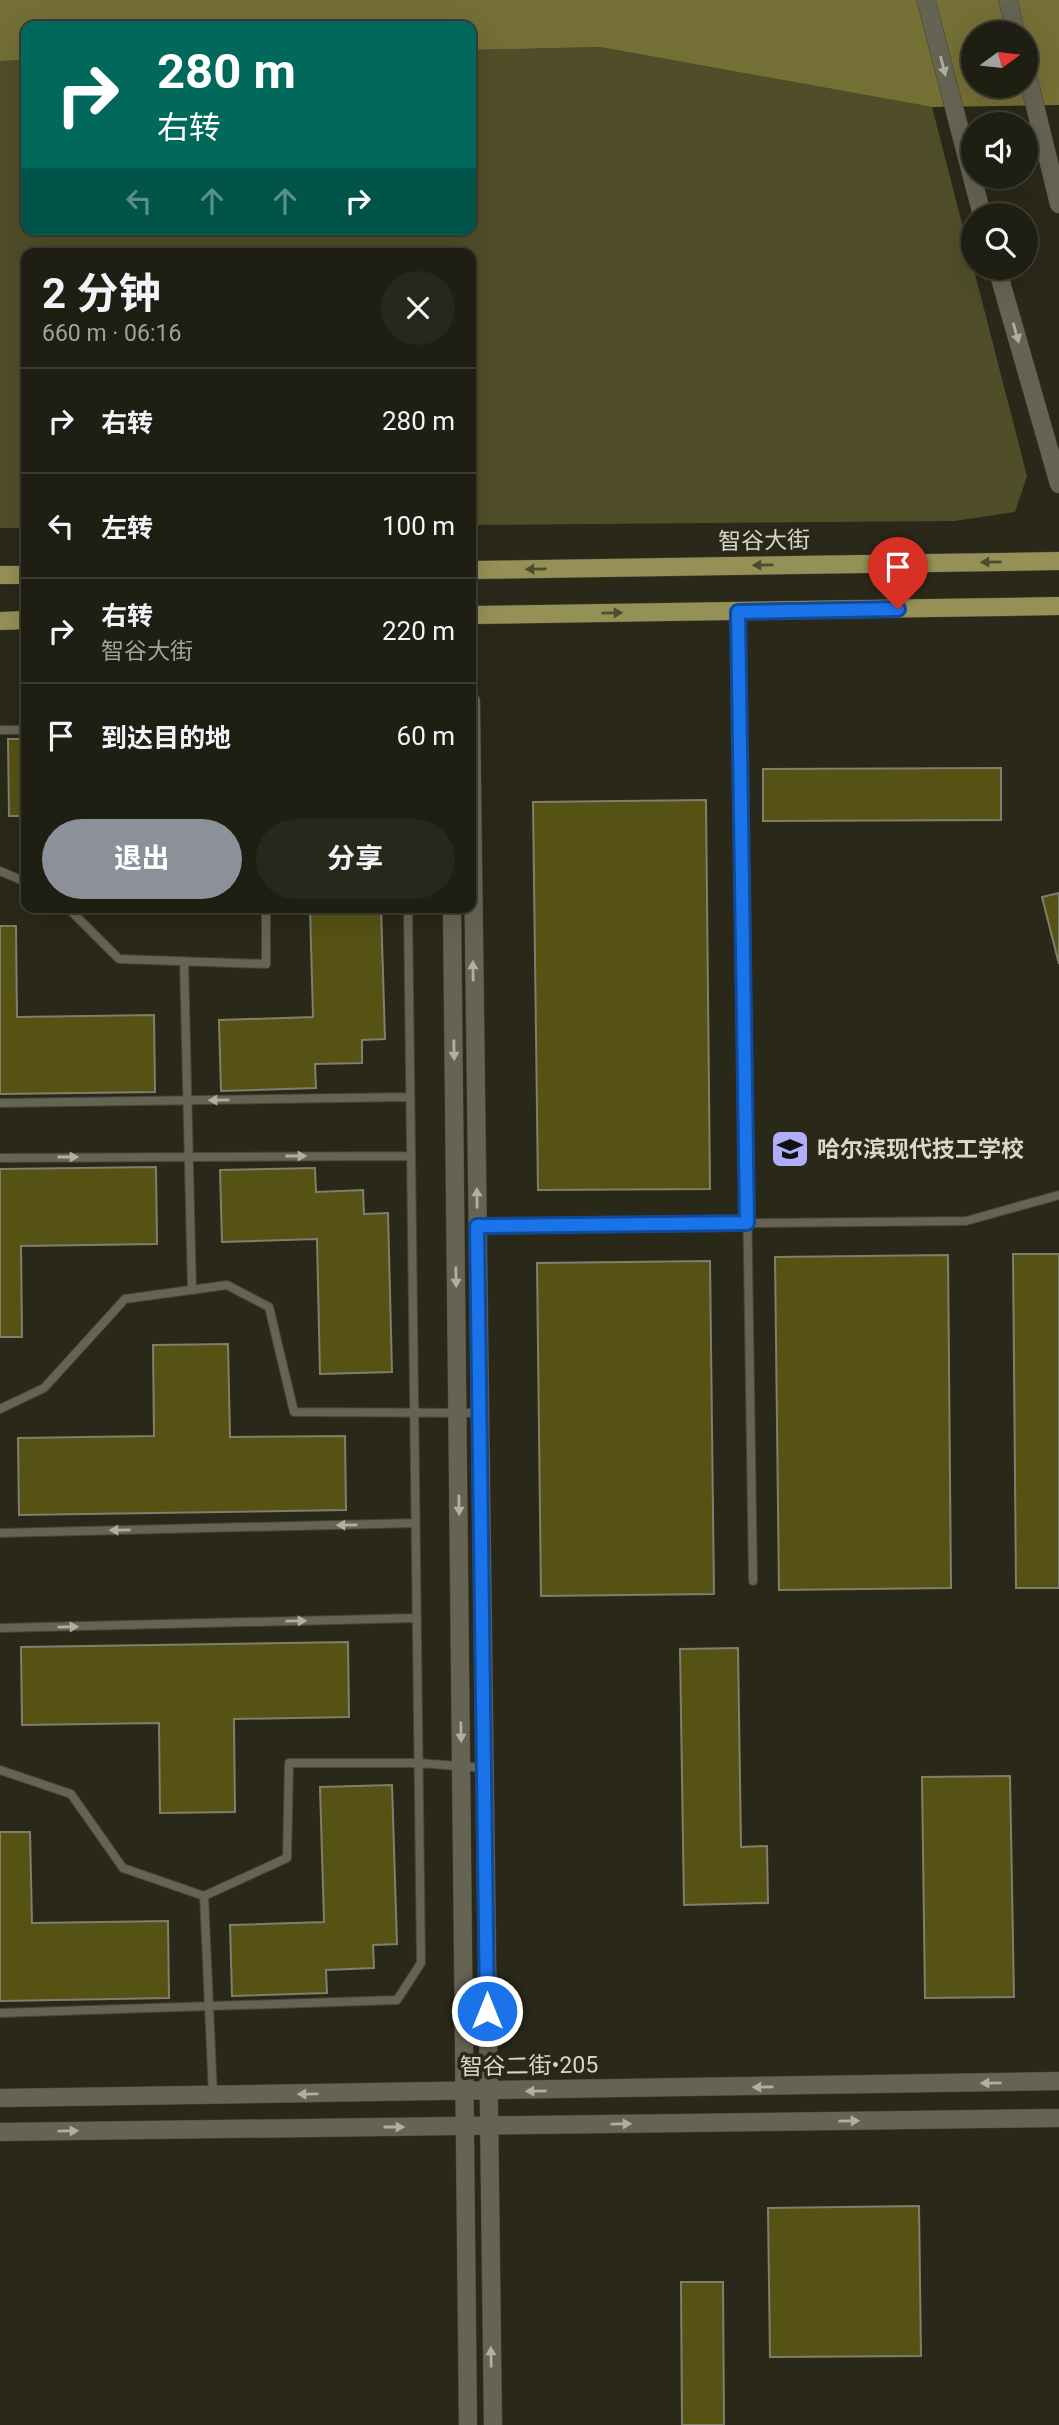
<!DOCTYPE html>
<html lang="zh">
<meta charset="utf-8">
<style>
:root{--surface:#1f1e13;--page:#27271c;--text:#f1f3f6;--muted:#a1a2a0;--line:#3c3c33;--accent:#8c9099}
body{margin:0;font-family:Roboto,"Noto Sans SC",sans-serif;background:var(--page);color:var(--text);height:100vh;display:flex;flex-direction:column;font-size:26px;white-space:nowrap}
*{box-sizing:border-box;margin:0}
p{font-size:23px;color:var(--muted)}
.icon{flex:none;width:38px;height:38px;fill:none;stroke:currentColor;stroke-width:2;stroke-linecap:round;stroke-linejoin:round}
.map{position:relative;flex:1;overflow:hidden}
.sheet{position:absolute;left:21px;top:248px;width:455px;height:665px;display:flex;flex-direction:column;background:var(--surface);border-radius:14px;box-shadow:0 7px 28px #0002,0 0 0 2px var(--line)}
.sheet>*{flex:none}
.guide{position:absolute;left:21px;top:21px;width:455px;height:214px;border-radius:14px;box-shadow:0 7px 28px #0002,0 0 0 2px var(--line);background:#00695c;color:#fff;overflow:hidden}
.needle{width:46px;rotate:75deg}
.buttons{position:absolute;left:961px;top:21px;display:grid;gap:14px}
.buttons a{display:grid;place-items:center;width:77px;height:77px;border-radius:50%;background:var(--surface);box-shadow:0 7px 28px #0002,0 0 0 2px var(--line);font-size:35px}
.pin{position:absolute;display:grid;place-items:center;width:60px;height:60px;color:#fff;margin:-72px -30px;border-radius:50% 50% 50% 0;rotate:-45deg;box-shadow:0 0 7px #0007}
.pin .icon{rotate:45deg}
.me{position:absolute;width:77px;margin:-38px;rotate:0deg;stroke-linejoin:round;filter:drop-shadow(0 0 5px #0008)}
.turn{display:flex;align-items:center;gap:24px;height:147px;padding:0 21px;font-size:32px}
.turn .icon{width:91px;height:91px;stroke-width:2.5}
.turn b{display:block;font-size:49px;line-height:60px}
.lanes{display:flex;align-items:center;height:66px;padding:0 21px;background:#0003;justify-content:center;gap:35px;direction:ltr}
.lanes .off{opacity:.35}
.round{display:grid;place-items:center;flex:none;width:74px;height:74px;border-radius:37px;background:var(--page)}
.summary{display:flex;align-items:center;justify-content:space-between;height:119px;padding:0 21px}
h1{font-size:42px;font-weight:700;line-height:52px}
.button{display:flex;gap:14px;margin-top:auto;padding:14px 21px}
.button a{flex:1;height:80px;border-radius:42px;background:var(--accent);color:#fff;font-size:28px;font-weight:700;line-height:80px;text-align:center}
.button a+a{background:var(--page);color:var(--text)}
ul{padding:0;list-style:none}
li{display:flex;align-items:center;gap:21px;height:105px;padding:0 21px;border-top:2px solid var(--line)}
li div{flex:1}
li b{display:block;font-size:26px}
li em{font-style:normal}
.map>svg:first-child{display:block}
.green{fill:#504e29}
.water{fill:#746f35;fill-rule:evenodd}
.building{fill:#565214;stroke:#807f6d;stroke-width:2}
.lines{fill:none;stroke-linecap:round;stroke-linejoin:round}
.lane-casing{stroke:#454438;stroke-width:10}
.secondary-casing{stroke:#454438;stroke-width:19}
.primary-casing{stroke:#454438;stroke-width:19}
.lane{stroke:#656453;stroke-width:8}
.secondary{stroke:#656453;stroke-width:18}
.primary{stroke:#949056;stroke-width:18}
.oneway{fill:#afafa2}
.oneway2{fill:#4e4c2e}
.route-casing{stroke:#114b97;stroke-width:18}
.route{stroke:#1a73e8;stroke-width:12}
.labels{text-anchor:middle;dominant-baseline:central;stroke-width:7;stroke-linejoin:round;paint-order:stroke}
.street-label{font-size:23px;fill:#d7d7cd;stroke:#292819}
.poi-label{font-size:23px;font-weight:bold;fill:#d7d7cd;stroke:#292819;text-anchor:start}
</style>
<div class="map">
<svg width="1059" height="2425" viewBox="0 0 1059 2425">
<rect width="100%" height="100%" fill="#292819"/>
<!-- green -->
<path class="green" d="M 600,47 L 932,107 L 1027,476 L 1015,512 L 954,521 L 471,525 L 471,254 L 26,254 L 26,528 L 0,528 L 0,61 L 26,60 L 26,229 L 471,229 L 471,50 Z"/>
<!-- water -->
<path class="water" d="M 0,0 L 1059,0 L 1059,105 L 932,107 L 600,47 L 471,50 L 471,26 L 26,26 L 26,60 L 0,61 ZM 973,33 L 1026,33 L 1026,86 L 973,86 Z"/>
<!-- building -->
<path class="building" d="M 8,739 L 26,739 L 26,816 L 9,816 Z
M 1001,768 L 1001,820 L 763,821 L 763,769 Z
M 706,800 L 710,1189 L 538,1190 L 533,802 Z
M 1059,893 L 1059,964 L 1042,897 Z
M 310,908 L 381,908 L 385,1039 L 362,1040 L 362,1063 L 315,1064 L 316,1088 L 221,1091 L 219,1020 L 313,1017 Z
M 0,926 L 16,926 L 17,1017 L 154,1015 L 155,1092 L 0,1094 Z
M 156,1167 L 157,1244 L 21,1246 L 22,1337 L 0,1337 L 0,1169 Z
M 315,1168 L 316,1192 L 363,1190 L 364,1214 L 388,1213 L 392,1372 L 320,1374 L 317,1239 L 222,1242 L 220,1170 Z
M 1013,1254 L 1059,1254 L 1059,1588 L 1016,1588 Z
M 948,1255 L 951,1588 L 779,1590 L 775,1257 Z
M 710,1261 L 714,1594 L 541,1596 L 537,1263 Z
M 228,1344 L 230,1437 L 345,1436 L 346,1510 L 19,1515 L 18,1438 L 154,1436 L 153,1345 Z
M 348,1642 L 349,1717 L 234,1719 L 235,1812 L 160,1813 L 159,1723 L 22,1725 L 21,1647 Z
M 738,1648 L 741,1847 L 767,1846 L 768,1903 L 684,1905 L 680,1649 Z
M 1010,1776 L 1014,1997 L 925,1998 L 922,1777 Z
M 392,1785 L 397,1944 L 373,1945 L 374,1968 L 326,1970 L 327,1993 L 232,1996 L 230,1925 L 324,1922 L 320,1787 Z
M 0,1832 L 30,1832 L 32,1923 L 168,1921 L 169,1998 L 0,2001 Z
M 919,2206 L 921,2356 L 770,2357 L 768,2208 Z
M 681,2282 L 723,2282 L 724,2425 L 682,2425 Z"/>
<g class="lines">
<defs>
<path id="lane" d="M 738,612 L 753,1581
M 0,730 L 26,730
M 0,871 L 26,882
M 68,908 L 119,959 L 266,964 L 266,908
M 184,961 L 192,1290
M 0,1103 L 410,1097
M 0,1158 L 411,1156
M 478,1226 L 966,1221 L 1059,1195
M 0,1409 L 44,1388 L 125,1299 L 227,1285 L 269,1307 L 294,1412 L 480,1413
M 0,1533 L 415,1523
M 0,1628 L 416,1618
M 0,1770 L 71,1794 L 123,1868 L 204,1896 L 287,1858 L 289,1763 L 418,1763 L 485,1768
M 204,1896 L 213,2095
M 0,2013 L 397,2000 L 421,1963 L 408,908"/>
<path id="secondary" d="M 926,0 L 982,215
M 1008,0 L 1016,33
M 1026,69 L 1059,204
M 997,268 L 1059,484
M 471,701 L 493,2425
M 452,908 C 458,1414 459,1920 468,2425
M 0,2098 L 1059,2081
M 0,2132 L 1059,2118"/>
<path id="primary" d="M 471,570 L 1059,561
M 0,575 L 26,575
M 471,615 L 1059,606
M 0,621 L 26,620"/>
</defs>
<!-- lane casing -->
<use href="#lane" class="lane-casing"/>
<!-- secondary casing -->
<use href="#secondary" class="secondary-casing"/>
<!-- primary casing -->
<use href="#primary" class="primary-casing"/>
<!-- lane -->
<use href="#lane" class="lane"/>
<!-- secondary -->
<use href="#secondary" class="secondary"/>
<!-- primary -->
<use href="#primary" class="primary"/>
</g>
<!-- one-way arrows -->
<defs><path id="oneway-solid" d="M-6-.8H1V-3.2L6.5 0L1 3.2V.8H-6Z" transform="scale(1.75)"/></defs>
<g class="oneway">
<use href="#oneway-solid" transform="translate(943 66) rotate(76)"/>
<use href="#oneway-solid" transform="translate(1016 333) rotate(74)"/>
<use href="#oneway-solid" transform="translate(473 971) rotate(-91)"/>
<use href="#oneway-solid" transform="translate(454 1050) rotate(89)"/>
<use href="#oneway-solid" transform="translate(219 1100) rotate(179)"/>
<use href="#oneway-solid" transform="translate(296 1156)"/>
<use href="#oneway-solid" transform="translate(68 1157)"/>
<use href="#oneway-solid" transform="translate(477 1198) rotate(-91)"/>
<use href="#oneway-solid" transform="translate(456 1277) rotate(89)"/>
<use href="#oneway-solid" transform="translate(459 1505) rotate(89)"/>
<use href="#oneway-solid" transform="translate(347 1525) rotate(179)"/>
<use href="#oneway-solid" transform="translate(120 1530) rotate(179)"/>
<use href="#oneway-solid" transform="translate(296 1621) rotate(-1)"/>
<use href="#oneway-solid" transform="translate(68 1627) rotate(-1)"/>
<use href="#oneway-solid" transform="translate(461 1732) rotate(89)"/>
<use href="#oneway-solid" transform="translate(991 2083) rotate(179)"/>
<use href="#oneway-solid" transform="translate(763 2087) rotate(179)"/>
<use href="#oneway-solid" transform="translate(536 2091) rotate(179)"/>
<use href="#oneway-solid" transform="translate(308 2094) rotate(179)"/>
<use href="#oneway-solid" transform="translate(849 2121) rotate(-1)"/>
<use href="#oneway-solid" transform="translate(621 2124) rotate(-1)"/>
<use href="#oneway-solid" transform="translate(394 2127)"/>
<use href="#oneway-solid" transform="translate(68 2131) rotate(-1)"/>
<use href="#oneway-solid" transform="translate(491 2357) rotate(-91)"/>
</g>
<g class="oneway2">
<use href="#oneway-solid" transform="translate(991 562) rotate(179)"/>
<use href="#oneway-solid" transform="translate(763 565) rotate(179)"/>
<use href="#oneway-solid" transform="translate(536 569) rotate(179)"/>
<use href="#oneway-solid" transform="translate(612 613) rotate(-1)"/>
</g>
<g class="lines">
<defs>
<path id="route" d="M 487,2011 L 477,1226 L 747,1223 L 738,612 L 898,609"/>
</defs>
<!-- route casing -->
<use href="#route" class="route-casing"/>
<!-- route -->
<use href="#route" class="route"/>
</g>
<!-- icons -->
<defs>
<symbol id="school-square" viewBox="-11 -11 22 22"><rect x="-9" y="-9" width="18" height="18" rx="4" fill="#b0aefa" stroke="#292819"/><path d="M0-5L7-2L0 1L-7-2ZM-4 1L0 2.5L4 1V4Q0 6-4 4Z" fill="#111"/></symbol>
</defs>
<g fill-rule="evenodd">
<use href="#school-square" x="768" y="1127" width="44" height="44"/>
</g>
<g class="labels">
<!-- street labels -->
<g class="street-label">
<text transform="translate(764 541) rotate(-1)">智谷大街</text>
<text transform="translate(529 2066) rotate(-1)">智谷二街•205</text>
</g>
<!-- poi labels -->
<g class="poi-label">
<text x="817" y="1149">哈尔滨现代技工学校</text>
</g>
</g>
</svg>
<div class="buttons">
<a><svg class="needle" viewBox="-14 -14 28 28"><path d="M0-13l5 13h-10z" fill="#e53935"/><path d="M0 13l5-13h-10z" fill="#a1a2a0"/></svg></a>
<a><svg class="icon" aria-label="sound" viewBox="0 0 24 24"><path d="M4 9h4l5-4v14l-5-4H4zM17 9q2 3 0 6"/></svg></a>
<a><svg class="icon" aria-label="search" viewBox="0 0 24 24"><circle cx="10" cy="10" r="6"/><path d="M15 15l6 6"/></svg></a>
</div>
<div class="pin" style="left:898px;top:609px;background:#d93025"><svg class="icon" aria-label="arrive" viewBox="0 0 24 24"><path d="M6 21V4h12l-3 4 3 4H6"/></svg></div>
<svg class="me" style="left:487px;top:2011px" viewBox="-20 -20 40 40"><circle r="17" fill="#1a73e8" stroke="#fff" stroke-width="3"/><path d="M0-11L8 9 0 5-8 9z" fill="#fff"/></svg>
<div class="guide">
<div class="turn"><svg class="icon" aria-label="right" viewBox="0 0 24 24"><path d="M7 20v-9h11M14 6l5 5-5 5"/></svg><div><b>280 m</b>右转</div></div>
<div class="lanes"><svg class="icon off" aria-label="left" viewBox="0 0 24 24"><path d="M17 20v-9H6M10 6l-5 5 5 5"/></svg><svg class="icon off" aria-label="ahead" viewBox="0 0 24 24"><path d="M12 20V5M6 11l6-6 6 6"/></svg><svg class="icon off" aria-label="ahead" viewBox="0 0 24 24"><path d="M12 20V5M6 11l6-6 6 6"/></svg><svg class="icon" aria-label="right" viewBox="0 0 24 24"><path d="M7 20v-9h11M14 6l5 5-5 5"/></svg></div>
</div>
<section class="sheet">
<div class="summary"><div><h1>2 分钟</h1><p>660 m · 06:16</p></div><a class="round"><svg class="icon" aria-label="close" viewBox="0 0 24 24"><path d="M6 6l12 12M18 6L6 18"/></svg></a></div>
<ul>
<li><svg class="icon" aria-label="right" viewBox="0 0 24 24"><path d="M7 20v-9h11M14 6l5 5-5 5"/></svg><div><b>右转</b></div><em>280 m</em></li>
<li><svg class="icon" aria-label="left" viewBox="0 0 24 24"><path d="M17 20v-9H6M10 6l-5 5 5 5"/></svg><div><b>左转</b></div><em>100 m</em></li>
<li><svg class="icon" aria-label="right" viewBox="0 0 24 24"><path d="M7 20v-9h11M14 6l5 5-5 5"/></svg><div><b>右转</b><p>智谷大街</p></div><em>220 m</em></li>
<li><svg class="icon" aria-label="arrive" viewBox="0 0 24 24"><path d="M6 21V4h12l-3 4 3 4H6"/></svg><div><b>到达目的地</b></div><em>60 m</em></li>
</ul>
<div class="button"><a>退出</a><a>分享</a></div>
</section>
</div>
